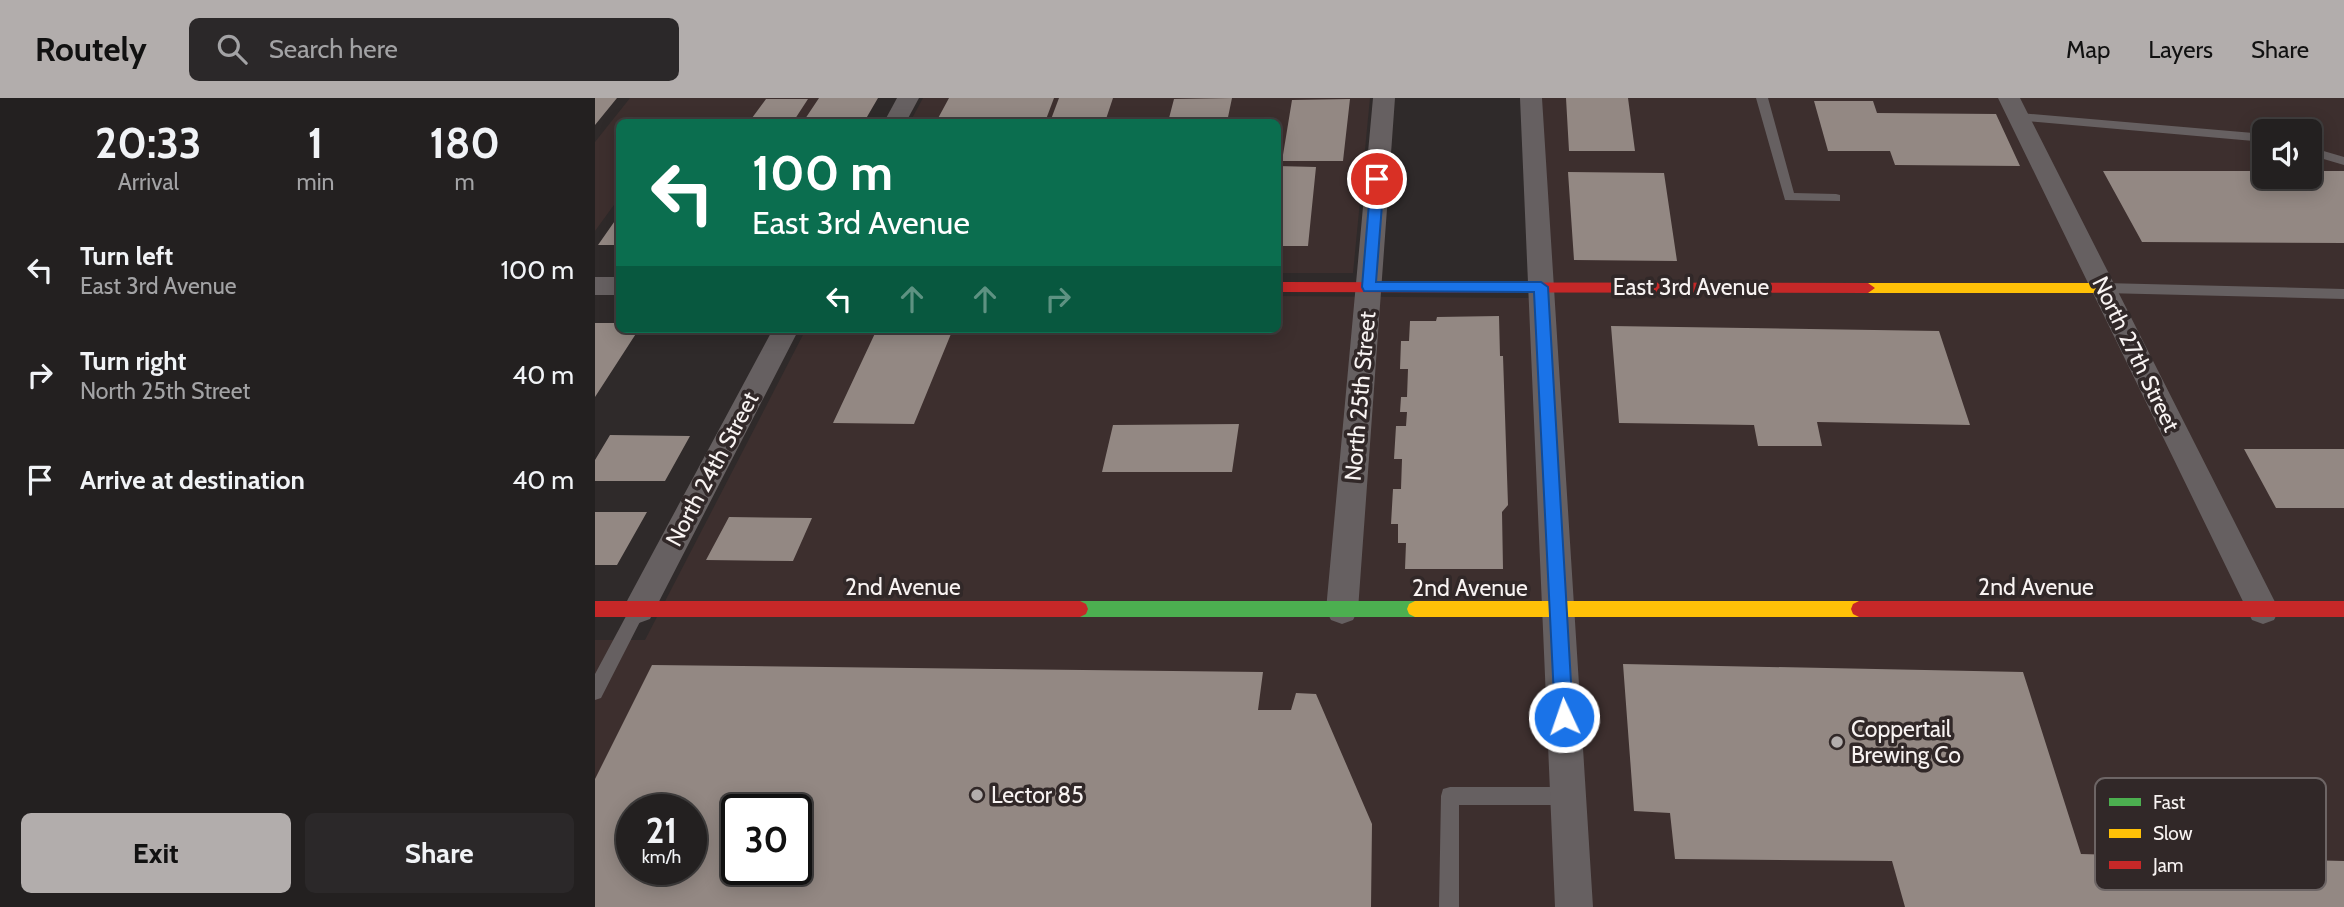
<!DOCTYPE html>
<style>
:root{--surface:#232020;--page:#2b2829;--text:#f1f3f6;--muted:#a3a3a5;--line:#403e3e;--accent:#b2adac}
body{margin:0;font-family:Cabin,sans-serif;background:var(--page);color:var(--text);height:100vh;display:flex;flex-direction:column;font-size:26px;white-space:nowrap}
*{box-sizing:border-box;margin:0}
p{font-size:23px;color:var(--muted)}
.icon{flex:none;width:38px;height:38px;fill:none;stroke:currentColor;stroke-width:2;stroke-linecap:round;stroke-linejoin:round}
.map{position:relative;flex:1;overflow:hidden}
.sheet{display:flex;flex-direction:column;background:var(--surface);width:595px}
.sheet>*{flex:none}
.hud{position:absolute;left:21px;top:21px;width:665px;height:214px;border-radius:10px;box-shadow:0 4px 18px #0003,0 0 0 2px var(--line);background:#0b6e4f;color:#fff;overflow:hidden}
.fabs{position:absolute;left:1657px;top:21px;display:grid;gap:14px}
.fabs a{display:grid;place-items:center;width:70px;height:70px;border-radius:10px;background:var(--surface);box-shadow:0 4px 18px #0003,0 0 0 2px var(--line);font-size:35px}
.speed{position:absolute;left:21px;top:696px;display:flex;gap:14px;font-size:35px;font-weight:700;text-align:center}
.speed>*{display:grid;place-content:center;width:91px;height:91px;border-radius:50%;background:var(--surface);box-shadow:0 4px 18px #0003,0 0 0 2px var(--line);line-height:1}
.speed small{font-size:18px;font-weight:400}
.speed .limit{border:4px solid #111;border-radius:10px;background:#fff;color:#111}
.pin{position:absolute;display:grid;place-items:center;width:60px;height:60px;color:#fff;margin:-30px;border:4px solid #fff;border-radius:50%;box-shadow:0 2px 7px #0007}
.me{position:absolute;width:77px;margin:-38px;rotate:357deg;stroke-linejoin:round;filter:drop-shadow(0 0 5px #0008)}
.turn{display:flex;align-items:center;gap:24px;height:147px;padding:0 21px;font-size:32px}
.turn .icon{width:91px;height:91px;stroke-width:2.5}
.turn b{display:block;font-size:49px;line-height:60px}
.lanes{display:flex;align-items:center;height:66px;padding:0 21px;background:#0003;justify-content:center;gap:35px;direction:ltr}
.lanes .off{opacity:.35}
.eta{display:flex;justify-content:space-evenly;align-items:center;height:119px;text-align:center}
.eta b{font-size:42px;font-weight:700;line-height:49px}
.button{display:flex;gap:14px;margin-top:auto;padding:14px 21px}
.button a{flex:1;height:80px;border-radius:10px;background:var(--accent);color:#111;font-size:28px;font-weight:700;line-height:80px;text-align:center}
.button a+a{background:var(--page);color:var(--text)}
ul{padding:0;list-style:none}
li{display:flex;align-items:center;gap:21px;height:105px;padding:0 21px}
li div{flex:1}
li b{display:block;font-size:26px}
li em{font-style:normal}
header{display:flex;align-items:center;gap:42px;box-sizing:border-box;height:98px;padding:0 35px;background:var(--accent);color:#111}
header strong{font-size:33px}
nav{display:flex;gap:38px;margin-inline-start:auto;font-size:24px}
.search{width:490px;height:63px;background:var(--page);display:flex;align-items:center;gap:18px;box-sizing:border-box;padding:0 24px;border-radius:10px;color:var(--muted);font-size:26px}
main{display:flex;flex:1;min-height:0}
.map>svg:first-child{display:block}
.built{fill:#3d2f2e;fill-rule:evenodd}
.building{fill:#938883;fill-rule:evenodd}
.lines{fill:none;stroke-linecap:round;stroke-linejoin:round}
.lane{fill:#666061;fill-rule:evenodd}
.street{fill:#666061;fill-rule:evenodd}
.fast{fill:#4caf50;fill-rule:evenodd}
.slow{fill:#ffc107;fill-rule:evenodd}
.jam{fill:#c62828;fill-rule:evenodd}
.route{fill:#1a73e8;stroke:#114b97;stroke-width:2}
.poi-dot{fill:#b2adac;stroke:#312828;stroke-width:2.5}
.labels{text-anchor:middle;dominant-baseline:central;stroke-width:7;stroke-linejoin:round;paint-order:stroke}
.street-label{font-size:23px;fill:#f8f3f2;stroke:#312828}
.poi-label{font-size:23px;fill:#f8f3f2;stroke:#312828;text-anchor:start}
.key{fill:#312828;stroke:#6d6565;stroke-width:2}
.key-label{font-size:19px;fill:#f8f3f2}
</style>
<header>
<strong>Routely</strong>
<div class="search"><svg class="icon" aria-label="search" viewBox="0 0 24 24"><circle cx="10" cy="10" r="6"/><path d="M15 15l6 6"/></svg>Search here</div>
<nav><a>Map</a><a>Layers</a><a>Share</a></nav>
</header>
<main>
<section class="sheet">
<div class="eta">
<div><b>20:33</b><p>Arrival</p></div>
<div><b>1</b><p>min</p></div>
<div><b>180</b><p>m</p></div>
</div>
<ul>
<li><svg class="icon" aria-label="left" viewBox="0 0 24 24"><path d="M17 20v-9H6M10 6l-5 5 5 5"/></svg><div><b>Turn left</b><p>East 3rd Avenue</p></div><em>100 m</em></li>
<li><svg class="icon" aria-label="right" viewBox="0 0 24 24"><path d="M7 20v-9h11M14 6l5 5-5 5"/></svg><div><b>Turn right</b><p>North 25th Street</p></div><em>40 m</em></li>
<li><svg class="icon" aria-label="arrive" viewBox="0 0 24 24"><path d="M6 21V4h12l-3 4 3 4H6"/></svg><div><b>Arrive at destination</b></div><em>40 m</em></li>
</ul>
<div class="button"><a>Exit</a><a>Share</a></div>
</section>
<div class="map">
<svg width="1749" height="809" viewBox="0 0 1749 809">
<rect width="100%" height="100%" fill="#2f2a2a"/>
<!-- built -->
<path class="built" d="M 35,0 L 244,0 L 229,24 L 24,24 L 24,100 L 0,133 L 0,44 Z
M 328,0 L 775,0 L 758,175 L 683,175 L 682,24 L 315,24 Z
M 929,0 L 1749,0 L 1749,809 L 0,809 L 0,542 L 50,542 L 211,231 L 682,231 L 683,198 L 938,200 ZM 1670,33 L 1715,33 L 1715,79 L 1670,79 ZM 37,712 L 96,712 L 96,772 L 37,772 ZM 142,712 L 201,712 L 201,772 L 142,772 Z"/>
<!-- building -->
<path class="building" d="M 0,0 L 22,0 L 0,27 Z
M 224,0 L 283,0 L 269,24 L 208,24 Z
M 354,0 L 459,0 L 450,24 L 341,24 Z
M 464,0 L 518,0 L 510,24 L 455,24 Z
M 637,0 L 632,24 L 573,24 L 579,1 Z
M 971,0 L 1033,0 L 1040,53 L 974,53 Z
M 171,1 L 213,1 L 198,24 L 154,24 Z
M 755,1 L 748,63 L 687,63 L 697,2 Z
M 1219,3 L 1278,3 L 1282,15 L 1401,16 L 1425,68 L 1300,67 L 1295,53 L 1233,53 Z
M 682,68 L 721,69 L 713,148 L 682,148 Z
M 1508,73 L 1670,73 L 1670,79 L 1715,79 L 1715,73 L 1749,73 L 1749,145 L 1547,144 Z
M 973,74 L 1069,75 L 1082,163 L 979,162 Z
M 24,117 L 24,147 L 3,147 Z
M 904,218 L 905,258 L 908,258 L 913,407 L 907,414 L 908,471 L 810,471 L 811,445 L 803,445 L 803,426 L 796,426 L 798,391 L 806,391 L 807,361 L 799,361 L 801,328 L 811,328 L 812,314 L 805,314 L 806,299 L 812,299 L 813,271 L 805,271 L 806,243 L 814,243 L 815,223 L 841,223 L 842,219 Z
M 0,225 L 24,225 L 24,231 L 44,231 L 0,299 Z
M 1016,228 L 1344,233 L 1375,327 L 1222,324 L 1227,348 L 1163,348 L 1159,327 L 1024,325 Z
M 282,231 L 358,231 L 319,326 L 238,325 Z
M 644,326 L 637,374 L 507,374 L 518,327 Z
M 15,337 L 95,338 L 70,383 L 0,383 L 0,362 Z
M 1649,351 L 1749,351 L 1749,410 L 1681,410 Z
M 0,414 L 52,414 L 22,467 L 0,467 Z
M 134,419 L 217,420 L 198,463 L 111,462 Z
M 1028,566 L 1428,574 L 1486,756 L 1749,763 L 1749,809 L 1310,809 L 1297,763 L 1080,761 L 1075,715 L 1039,713 Z
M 57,567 L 668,574 L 663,612 L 696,612 L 701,595 L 721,596 L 777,726 L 776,809 L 0,809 L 0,681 ZM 37,712 L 96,712 L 96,772 L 37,772 ZM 142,712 L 201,712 L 201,772 L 142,772 Z"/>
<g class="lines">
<!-- lane -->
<path class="lane" d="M 1161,0 L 1173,0 L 1199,95 L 1241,96 L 1245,97 L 1245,103 L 1190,102 Z
M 1424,15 L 1670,36 L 1670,44 L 1420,22 L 1420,16 Z
M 1715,49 L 1749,59 L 1749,67 L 1715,57 Z
M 1509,185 L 1749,191 L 1749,201 L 1509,195 L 1502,190 Z
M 43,504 L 49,507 L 51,512 L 6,600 L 0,602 L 0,576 L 37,507 Z
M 855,689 L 973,689 L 980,691 L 982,698 L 980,705 L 973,707 L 864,707 L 864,809 L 844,809 L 846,698 L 848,691 Z"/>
<!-- street -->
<path class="street" d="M 302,0 L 324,0 L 311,24 L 289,24 Z
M 778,0 L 800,0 L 763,512 L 758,522 L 747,526 L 736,522 L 731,512 Z
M 925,0 L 947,0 L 998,809 L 960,809 Z
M 1403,0 L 1425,0 L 1679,502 L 1684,512 L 1679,522 L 1668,526 L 1657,522 Z
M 0,179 L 24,179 L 24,197 L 0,197 Z
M 178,231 L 204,231 L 55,521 L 44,525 L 33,521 L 28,511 L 33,501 Z"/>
<!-- fast -->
<path class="fast" d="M 485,503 L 820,503 L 826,506 L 828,511 L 826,516 L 820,519 L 485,519 L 479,516 L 477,511 L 479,506 Z"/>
<!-- slow -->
<path class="slow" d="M 1273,185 L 1509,185 L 1516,190 L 1509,195 L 1273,195 L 1266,190 Z
M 820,503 L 1264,503 L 1270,506 L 1272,511 L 1270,516 L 1264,519 L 820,519 L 814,516 L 812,511 L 814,506 Z"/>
<!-- jam -->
<path class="jam" d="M 682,184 L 1273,185 L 1280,190 L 1273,195 L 682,194 Z
M 0,503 L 485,503 L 491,506 L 493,511 L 491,516 L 485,519 L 0,519 Z
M 1264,503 L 1749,503 L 1749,519 L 1264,519 L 1258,516 L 1256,511 L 1258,506 Z"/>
</g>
<!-- route -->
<path class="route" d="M 782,77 L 789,81 L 781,184 L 946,184 L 953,189 L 978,619 L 975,625 L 969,627 L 962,625 L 960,619 L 939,194 L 769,193 L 767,189 L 776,81 Z"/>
<!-- markers -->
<g class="poi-dot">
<circle cx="1242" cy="644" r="7"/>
<circle cx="382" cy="697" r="7"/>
</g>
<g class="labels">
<!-- street labels -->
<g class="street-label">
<text x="1096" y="189">East 3rd Avenue</text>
<text transform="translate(1541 256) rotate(64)">North 27th Street</text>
<text transform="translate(765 298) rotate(-85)">North 25th Street</text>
<text transform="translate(117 371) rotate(-62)">North 24th Street</text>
<text x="308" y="489">2nd Avenue</text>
<text x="1441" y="489">2nd Avenue</text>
<text x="875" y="490">2nd Avenue</text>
</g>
<!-- poi labels -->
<g class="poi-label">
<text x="1256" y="631">Coppertail<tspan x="1256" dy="26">Brewing Co</tspan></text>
<text x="396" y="697">Lector 85</text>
</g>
</g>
<!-- legend -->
<rect x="1500" y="680" width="231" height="112" rx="10" class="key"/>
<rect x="1514" y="700" width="32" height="8" fill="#4caf50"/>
<rect x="1514" y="731" width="32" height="9" fill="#ffc107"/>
<rect x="1514" y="763" width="32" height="8" fill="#c62828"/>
<g class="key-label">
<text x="1558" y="711">Fast</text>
<text x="1558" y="742">Slow</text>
<text x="1558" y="774">Jam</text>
</g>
</svg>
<div class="fabs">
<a><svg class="icon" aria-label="sound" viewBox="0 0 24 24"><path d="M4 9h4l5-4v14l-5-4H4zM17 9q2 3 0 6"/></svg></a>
</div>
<div class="speed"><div>21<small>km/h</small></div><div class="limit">30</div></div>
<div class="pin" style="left:782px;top:81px;background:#d93025"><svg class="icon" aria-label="arrive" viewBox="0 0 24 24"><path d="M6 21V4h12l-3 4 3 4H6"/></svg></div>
<svg class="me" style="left:969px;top:619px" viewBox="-20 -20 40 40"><circle r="17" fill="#1a73e8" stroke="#fff" stroke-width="3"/><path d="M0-11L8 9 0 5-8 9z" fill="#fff"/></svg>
<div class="hud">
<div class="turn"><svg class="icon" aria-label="left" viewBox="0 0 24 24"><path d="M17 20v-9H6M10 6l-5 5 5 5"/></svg><div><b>100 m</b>East 3rd Avenue</div></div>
<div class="lanes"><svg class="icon" aria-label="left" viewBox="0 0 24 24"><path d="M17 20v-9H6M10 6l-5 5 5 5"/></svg><svg class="icon off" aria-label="ahead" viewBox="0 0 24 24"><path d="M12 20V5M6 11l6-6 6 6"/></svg><svg class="icon off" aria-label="ahead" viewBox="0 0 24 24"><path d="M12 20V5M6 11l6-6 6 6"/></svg><svg class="icon off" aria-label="right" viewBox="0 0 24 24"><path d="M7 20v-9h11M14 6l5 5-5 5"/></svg></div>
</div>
</div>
</main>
